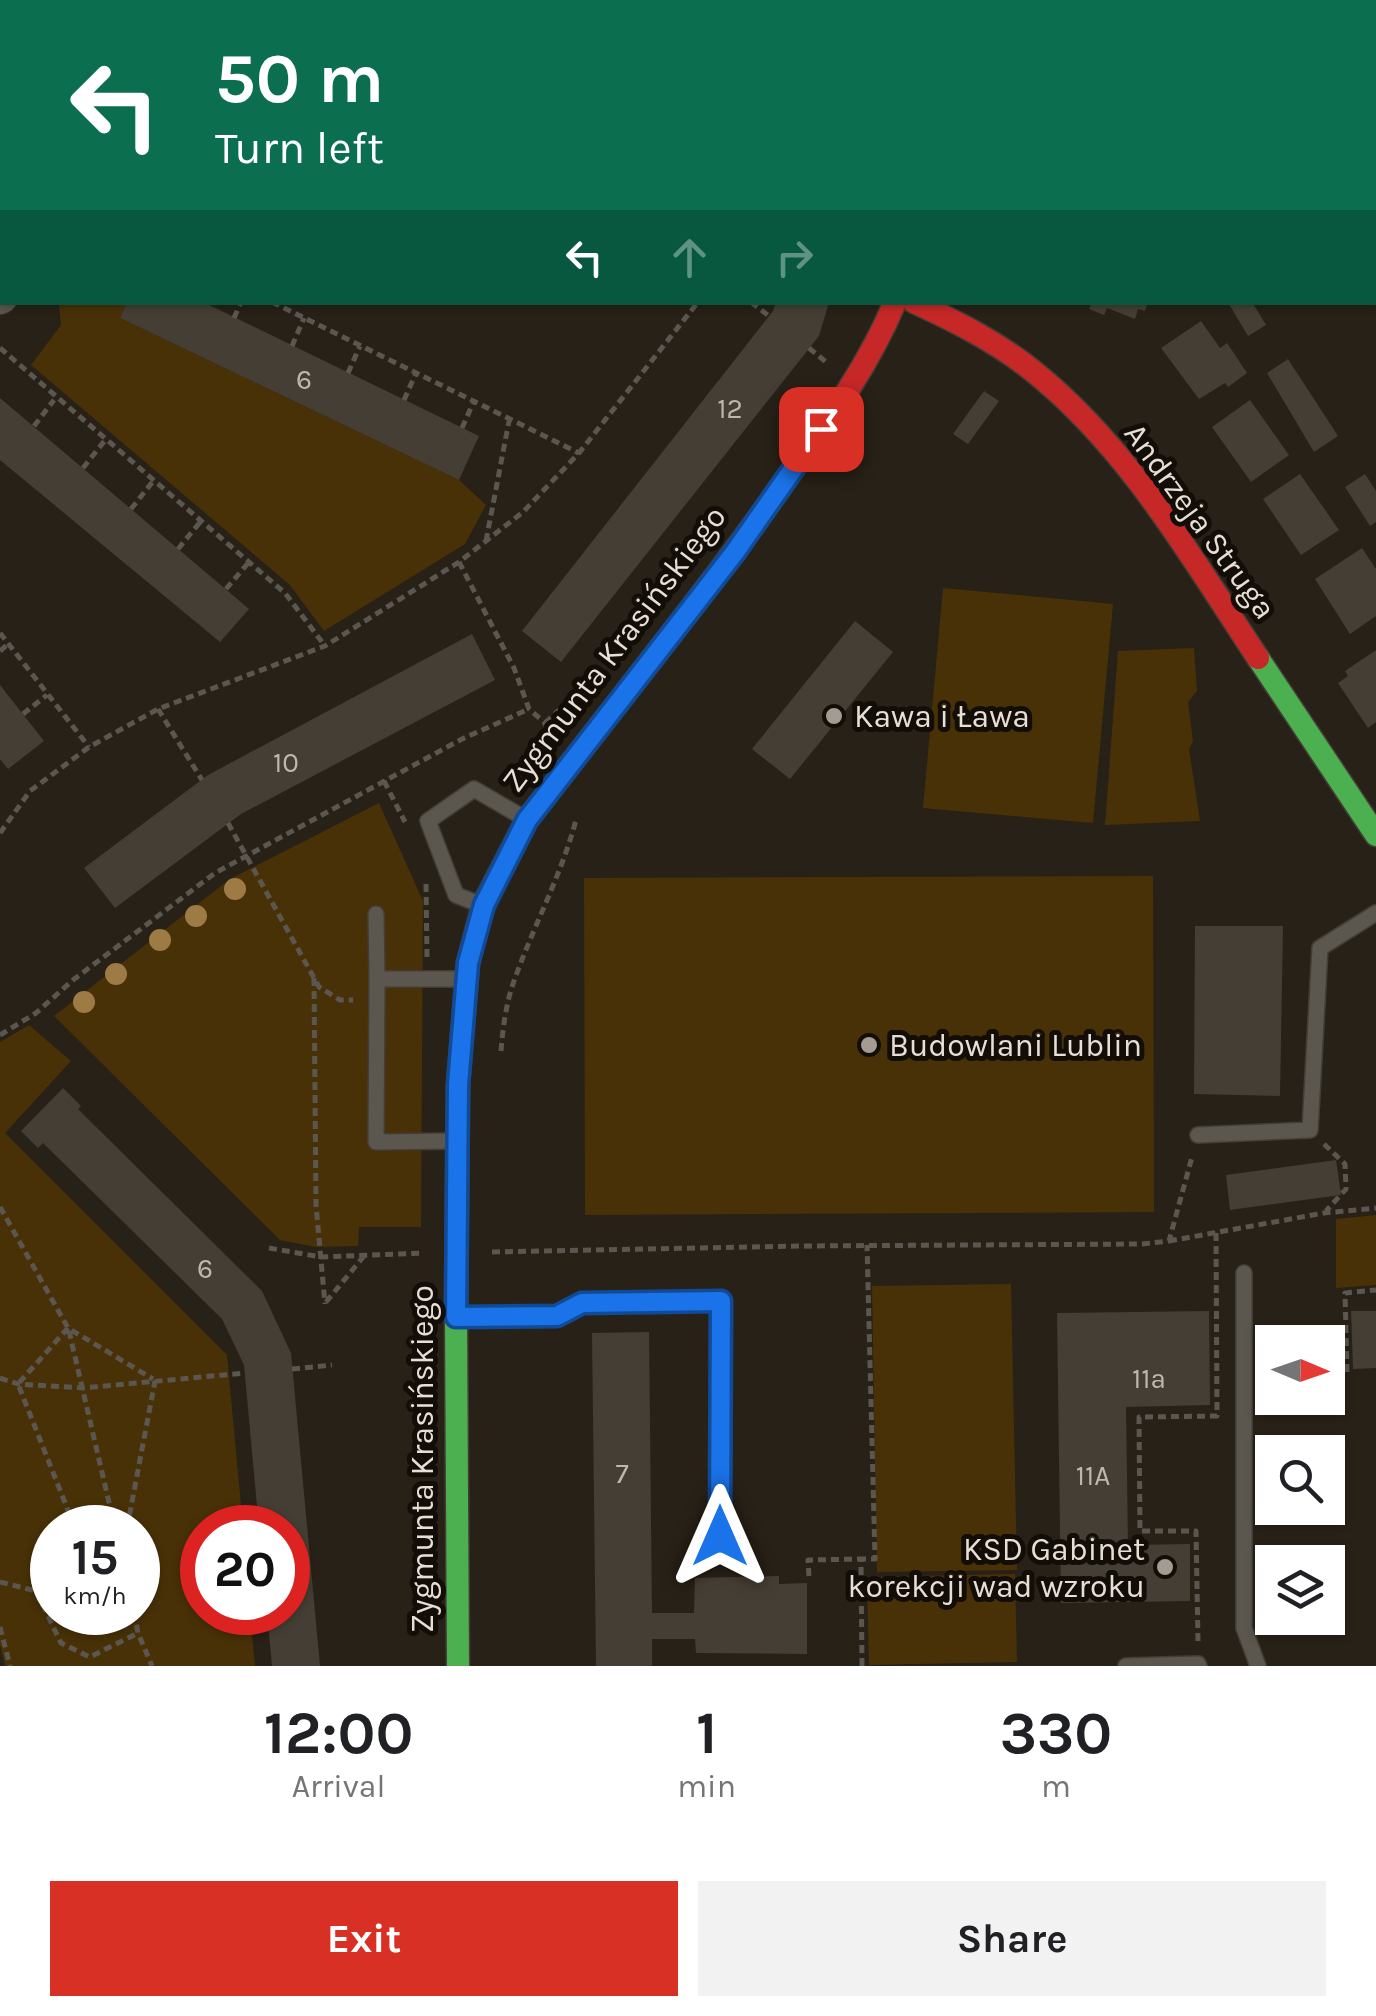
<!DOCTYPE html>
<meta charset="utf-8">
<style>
:root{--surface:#fff;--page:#f2f2f2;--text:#202124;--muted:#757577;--accent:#d93025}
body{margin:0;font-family:Karla,sans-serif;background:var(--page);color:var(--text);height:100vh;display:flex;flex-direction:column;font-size:38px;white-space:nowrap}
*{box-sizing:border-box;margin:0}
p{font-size:32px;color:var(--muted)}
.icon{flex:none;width:55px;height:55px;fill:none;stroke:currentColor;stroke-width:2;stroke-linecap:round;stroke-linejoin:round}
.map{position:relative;height:1666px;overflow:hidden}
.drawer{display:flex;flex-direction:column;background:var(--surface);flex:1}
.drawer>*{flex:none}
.top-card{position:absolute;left:0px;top:0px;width:1378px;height:305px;box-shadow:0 2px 8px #0004;background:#0b6e4f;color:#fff;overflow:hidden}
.needle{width:65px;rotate:92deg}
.tools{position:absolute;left:1255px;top:1325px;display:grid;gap:20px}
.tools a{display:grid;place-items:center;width:90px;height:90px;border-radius:0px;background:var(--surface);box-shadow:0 2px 8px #0004;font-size:50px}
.speed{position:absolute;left:30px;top:1505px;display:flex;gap:20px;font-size:50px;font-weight:700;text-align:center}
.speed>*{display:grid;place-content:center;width:130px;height:130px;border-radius:50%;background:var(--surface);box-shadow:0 2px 8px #0004;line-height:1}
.speed small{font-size:25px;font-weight:400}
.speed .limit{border:15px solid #d22;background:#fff;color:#111}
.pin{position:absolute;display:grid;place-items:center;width:85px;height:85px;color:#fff;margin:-42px;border-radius:20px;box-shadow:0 5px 15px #0006}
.me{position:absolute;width:110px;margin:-55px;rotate:0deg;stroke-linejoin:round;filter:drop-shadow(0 0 8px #0008)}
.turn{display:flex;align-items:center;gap:35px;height:210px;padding:0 50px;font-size:45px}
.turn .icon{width:130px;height:130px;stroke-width:2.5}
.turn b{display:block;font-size:70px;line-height:85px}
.lanes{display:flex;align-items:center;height:95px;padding:0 50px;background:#0003;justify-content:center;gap:50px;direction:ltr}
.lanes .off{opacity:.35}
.eta{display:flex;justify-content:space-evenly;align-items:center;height:170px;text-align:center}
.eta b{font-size:60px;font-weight:700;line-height:70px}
.primary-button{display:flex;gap:20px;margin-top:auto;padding:20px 50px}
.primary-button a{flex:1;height:115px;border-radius:0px;background:var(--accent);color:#fff;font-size:40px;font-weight:700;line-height:115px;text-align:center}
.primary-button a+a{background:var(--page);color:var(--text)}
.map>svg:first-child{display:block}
.green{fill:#483107;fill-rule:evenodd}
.building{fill:#453e34}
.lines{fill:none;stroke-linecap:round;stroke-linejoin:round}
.lane-casing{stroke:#433d36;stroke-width:18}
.street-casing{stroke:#433d36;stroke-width:32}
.fast-casing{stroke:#433d36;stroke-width:25}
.jam-casing{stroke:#433d36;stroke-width:25}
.path{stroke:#5b5750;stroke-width:5;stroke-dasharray:8 5;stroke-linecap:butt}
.lane{stroke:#5b564e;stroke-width:15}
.street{stroke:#5b564e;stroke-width:30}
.fast{stroke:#4caf50;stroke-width:22}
.jam{stroke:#c62828;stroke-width:22}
.tree{fill:#9e7a44}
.route-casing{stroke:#114b97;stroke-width:25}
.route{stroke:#1a73e8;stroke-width:18}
.poi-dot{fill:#a49c92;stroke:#120d06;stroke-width:4}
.labels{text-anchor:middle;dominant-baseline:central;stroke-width:10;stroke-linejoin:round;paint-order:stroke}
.number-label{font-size:28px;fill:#beb7ad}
.street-label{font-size:32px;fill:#e7dfd5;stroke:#120d06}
.poi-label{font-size:32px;fill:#e7dfd5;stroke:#120d06;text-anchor:start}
</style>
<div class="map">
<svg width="1376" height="1666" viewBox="0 0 1376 1666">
<rect width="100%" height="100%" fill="#282117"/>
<!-- green -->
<path class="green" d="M 59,303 L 127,303 L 120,318 L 459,480 L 486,505 L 465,544 L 324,631 L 290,585 L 31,365 L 61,325 Z
M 943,588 L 1113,604 L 1093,823 L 923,808 Z
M 1194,648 L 1197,691 L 1188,702 L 1193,741 L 1189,749 L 1200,821 L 1105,825 L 1118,651 Z
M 379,803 L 423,901 L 421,1227 L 359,1227 L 358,1246 L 316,1247 L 280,1240 L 54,1016 L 230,879 Z
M 1153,876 L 1154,1212 L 585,1215 L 584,878 Z
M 29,1025 L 71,1061 L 5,1133 L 227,1355 L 243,1527 L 202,1528 L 202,1612 L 250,1613 L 255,1666 L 5,1666 L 0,1645 L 0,1042 ZM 52,1528 L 138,1528 L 138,1612 L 52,1612 Z
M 1376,1215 L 1376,1285 L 1336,1288 L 1336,1219 Z
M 1011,1284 L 1017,1570 L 877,1572 L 872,1286 Z
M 1015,1574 L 1017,1662 L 869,1665 L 867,1577 Z"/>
<!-- building -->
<path class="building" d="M 127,302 L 203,302 L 479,436 L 459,480 L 120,318 Z
M 776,302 L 829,302 L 819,336 L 561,662 L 522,631 L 773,311 Z
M 1092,302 L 1148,302 L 1145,311 L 1138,309 L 1135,319 L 1107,308 L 1104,315 L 1089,309 Z
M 1232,302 L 1252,302 L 1266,325 L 1248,336 L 1229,304 Z
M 1201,321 L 1220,348 L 1227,343 L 1247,373 L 1228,387 L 1225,383 L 1199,399 L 1161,348 Z
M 1288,359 L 1338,436 L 1314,452 L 1267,373 Z
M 984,391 L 999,401 L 968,444 L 953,434 Z
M 0,398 L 249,609 L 220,642 L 0,460 Z
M 1250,400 L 1289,455 L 1251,482 L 1212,427 Z
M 1300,474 L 1339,530 L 1301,555 L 1263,499 Z
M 1365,474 L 1376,491 L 1376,522 L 1370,526 L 1345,487 Z
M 1362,548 L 1376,569 L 1376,616 L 1350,634 L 1315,579 Z
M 855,621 L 893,652 L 790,779 L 752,749 Z
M 472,634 L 495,680 L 241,814 L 115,908 L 84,868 L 208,775 Z
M 1376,650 L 1376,722 L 1368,728 L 1338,683 L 1348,676 L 1345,671 Z
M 0,685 L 44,741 L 8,769 L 0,759 Z
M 1195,926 L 1283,926 L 1280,1096 L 1194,1094 Z
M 63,1088 L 81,1106 L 78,1109 L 262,1291 L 291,1353 L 320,1666 L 272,1666 L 267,1612 L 288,1612 L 288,1528 L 259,1528 L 244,1365 L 222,1319 L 43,1143 L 38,1148 L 21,1131 Z
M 1336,1160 L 1341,1195 L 1230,1210 L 1226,1175 Z
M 1209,1311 L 1210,1405 L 1126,1407 L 1128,1545 L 1190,1544 L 1190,1601 L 1061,1603 L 1057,1313 Z
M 1351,1311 L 1376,1311 L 1376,1368 L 1353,1369 Z
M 649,1332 L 652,1613 L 694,1613 L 695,1578 L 779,1576 L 779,1584 L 807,1583 L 807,1654 L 696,1653 L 695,1639 L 652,1639 L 652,1666 L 596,1666 L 592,1333 Z"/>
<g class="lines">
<defs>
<path id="lane" d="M 479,904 L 456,895 L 428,821 L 474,789 L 524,818
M 376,914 L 377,979 L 463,979
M 377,979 L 376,1142 L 454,1141
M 1198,1135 L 1310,1130 L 1320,948 L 1376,913
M 1244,1273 L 1244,1628 L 1258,1666
M 460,1317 L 557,1316 L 582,1303 L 721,1301 L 720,1536
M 1126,1666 L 1198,1664 L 1199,1666"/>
<path id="street" d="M 310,0 L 310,2
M 913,0 L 913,2
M 1293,0 L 1295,2
M 1375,122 L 1376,124
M 0,299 L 2,298"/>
<path id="fast" d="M 1258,658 L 1376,835
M 458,1666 L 456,1317 L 458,1085 L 468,963 L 483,905 L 527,820 L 565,771"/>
<path id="jam" d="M 914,302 C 955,321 997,342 1033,371 C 1129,448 1191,557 1258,658
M 565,771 C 640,674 717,578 787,478 C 828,421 868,367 895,302"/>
</defs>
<!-- lane casing -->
<use href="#lane" class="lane-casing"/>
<!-- street casing -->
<use href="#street" class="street-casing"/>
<!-- fast casing -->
<use href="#fast" class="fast-casing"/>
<!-- jam casing -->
<use href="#jam" class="jam-casing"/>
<!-- path -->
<path class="path" d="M 456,0 L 457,2
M 613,0 L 613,2
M 712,0 L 712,2
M 863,0 L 863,2
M 147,2 L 149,0
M 365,2 L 374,0
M 272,302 L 579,453
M 751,302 L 769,316
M 234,318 L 241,302
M 292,346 L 304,318
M 0,348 L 285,593 L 325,646
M 809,348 L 826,362
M 348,373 L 360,346
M 404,400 L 416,373
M 34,426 L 54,400
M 462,428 L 474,401
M 83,468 L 106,439
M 131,509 L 154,480
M 486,541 L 509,421
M 178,549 L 201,521
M 459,562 L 514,668 L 529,709 L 545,723 L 547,736
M 226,589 L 249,562
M 0,633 L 89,747
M 0,651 L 8,644
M 158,709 L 202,780
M 23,714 L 47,695
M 545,723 L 573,697
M 384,781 L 405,822
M 228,823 L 319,987 L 340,1000 L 353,1000
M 0,833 L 30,791 L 89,747 L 158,709 L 325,646 L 459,562 L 523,512 L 579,453 L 698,302
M 426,884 L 427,958
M 314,978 L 316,1205 L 325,1304
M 0,1035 L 36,1013 L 73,980 L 215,873 L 462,739 L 529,709
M 501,1051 C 503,1027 506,1003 514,981 C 533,927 561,876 576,820
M 1324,1144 L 1345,1164 L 1346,1189 L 1326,1211
M 0,1207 L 68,1328 L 153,1379
M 1169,1241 L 1324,1213 L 1376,1208
M 269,1248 L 321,1257 L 423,1253
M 492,1252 L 799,1246 L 1142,1244 L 1169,1241 L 1192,1157
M 326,1302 L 364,1256
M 68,1328 L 18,1384 L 75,1528
M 69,1331 L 115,1528
M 292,1369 L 332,1365
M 1347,1372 L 1345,1293 L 1376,1290
M 0,1378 L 18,1384 L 83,1388 L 245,1373
M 127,1528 L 155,1381
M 809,1576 L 808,1560 L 861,1559
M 0,1582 L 36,1591 L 61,1643 L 90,1657 L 138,1633
M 36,1591 L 46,1557 L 52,1552
M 134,1612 L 138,1633 L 152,1666
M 0,1627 L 10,1666
M 1198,1641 L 1196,1531 L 1140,1531 L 1139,1417 L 1217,1416 L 1216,1232
M 862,1666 L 861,1559 L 875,1559 L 867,1245"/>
<!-- lane -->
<use href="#lane" class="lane"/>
<!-- street -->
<use href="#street" class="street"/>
<!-- fast -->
<use href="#fast" class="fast"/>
<!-- jam -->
<use href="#jam" class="jam"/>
</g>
<!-- trees -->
<g class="tree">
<circle cx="235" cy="889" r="11"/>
<circle cx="196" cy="916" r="11"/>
<circle cx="160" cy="940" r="11"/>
<circle cx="116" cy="974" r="11"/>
<circle cx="84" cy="1002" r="11"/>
</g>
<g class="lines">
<defs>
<path id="route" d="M 720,1536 L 721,1301 L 582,1303 L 557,1316 L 456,1317 L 458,1085 L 468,963 L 484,905 L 527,820 L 735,552 L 821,429"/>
</defs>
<!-- route casing -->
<use href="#route" class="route-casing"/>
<!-- route -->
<use href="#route" class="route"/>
</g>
<!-- markers -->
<g class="poi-dot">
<circle cx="834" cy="716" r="10"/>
<circle cx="869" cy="1045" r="10"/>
<circle cx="1165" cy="1567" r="10"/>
</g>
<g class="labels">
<!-- number labels -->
<g class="number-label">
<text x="304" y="379">6</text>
<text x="730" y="408">12</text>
<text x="286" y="762">10</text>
<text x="205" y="1268">6</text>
<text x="1149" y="1378">11a</text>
<text x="622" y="1473">7</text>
<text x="1093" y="1475">11A</text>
</g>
<!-- street labels -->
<g class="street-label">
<text transform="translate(1200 521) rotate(54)">Andrzeja Struga</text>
<text transform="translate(614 649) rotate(-53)">Zygmunta Krasińskiego</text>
<text transform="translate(422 1459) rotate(-90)">Zygmunta Krasińskiego</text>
</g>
<!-- poi labels -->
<g class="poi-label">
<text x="854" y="716">Kawa i Ława</text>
<text x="889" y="1045">Budowlani Lublin</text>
<text x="1145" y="1549" text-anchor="end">KSD Gabinet<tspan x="1145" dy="37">korekcji wad wzroku</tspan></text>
</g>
</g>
</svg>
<div class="tools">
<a><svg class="needle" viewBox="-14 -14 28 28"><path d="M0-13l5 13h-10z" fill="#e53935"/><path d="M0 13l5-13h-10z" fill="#757577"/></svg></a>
<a><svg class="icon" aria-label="search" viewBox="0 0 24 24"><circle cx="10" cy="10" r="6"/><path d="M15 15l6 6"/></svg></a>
<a><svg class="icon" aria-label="layers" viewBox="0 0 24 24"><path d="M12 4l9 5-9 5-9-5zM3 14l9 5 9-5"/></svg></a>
</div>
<div class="speed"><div>15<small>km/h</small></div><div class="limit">20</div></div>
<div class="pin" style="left:821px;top:429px;background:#d93025"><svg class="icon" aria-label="arrive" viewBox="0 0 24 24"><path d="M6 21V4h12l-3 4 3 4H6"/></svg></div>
<svg class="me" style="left:720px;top:1536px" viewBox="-20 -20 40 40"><path d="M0-17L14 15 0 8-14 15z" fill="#1a73e8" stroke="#fff" stroke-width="4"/></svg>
<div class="top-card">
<div class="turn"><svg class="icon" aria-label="left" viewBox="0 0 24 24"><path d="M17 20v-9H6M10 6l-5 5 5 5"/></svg><div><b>50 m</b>Turn left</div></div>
<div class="lanes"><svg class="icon" aria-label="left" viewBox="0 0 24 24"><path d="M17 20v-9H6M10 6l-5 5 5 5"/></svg><svg class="icon off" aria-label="ahead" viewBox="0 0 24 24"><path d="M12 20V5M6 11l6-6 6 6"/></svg><svg class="icon off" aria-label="right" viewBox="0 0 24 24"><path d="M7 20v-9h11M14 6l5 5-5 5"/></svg></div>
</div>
</div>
<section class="drawer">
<div class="eta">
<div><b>12:00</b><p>Arrival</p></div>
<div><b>1</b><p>min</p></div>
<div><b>330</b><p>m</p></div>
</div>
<div class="primary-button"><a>Exit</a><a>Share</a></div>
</section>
